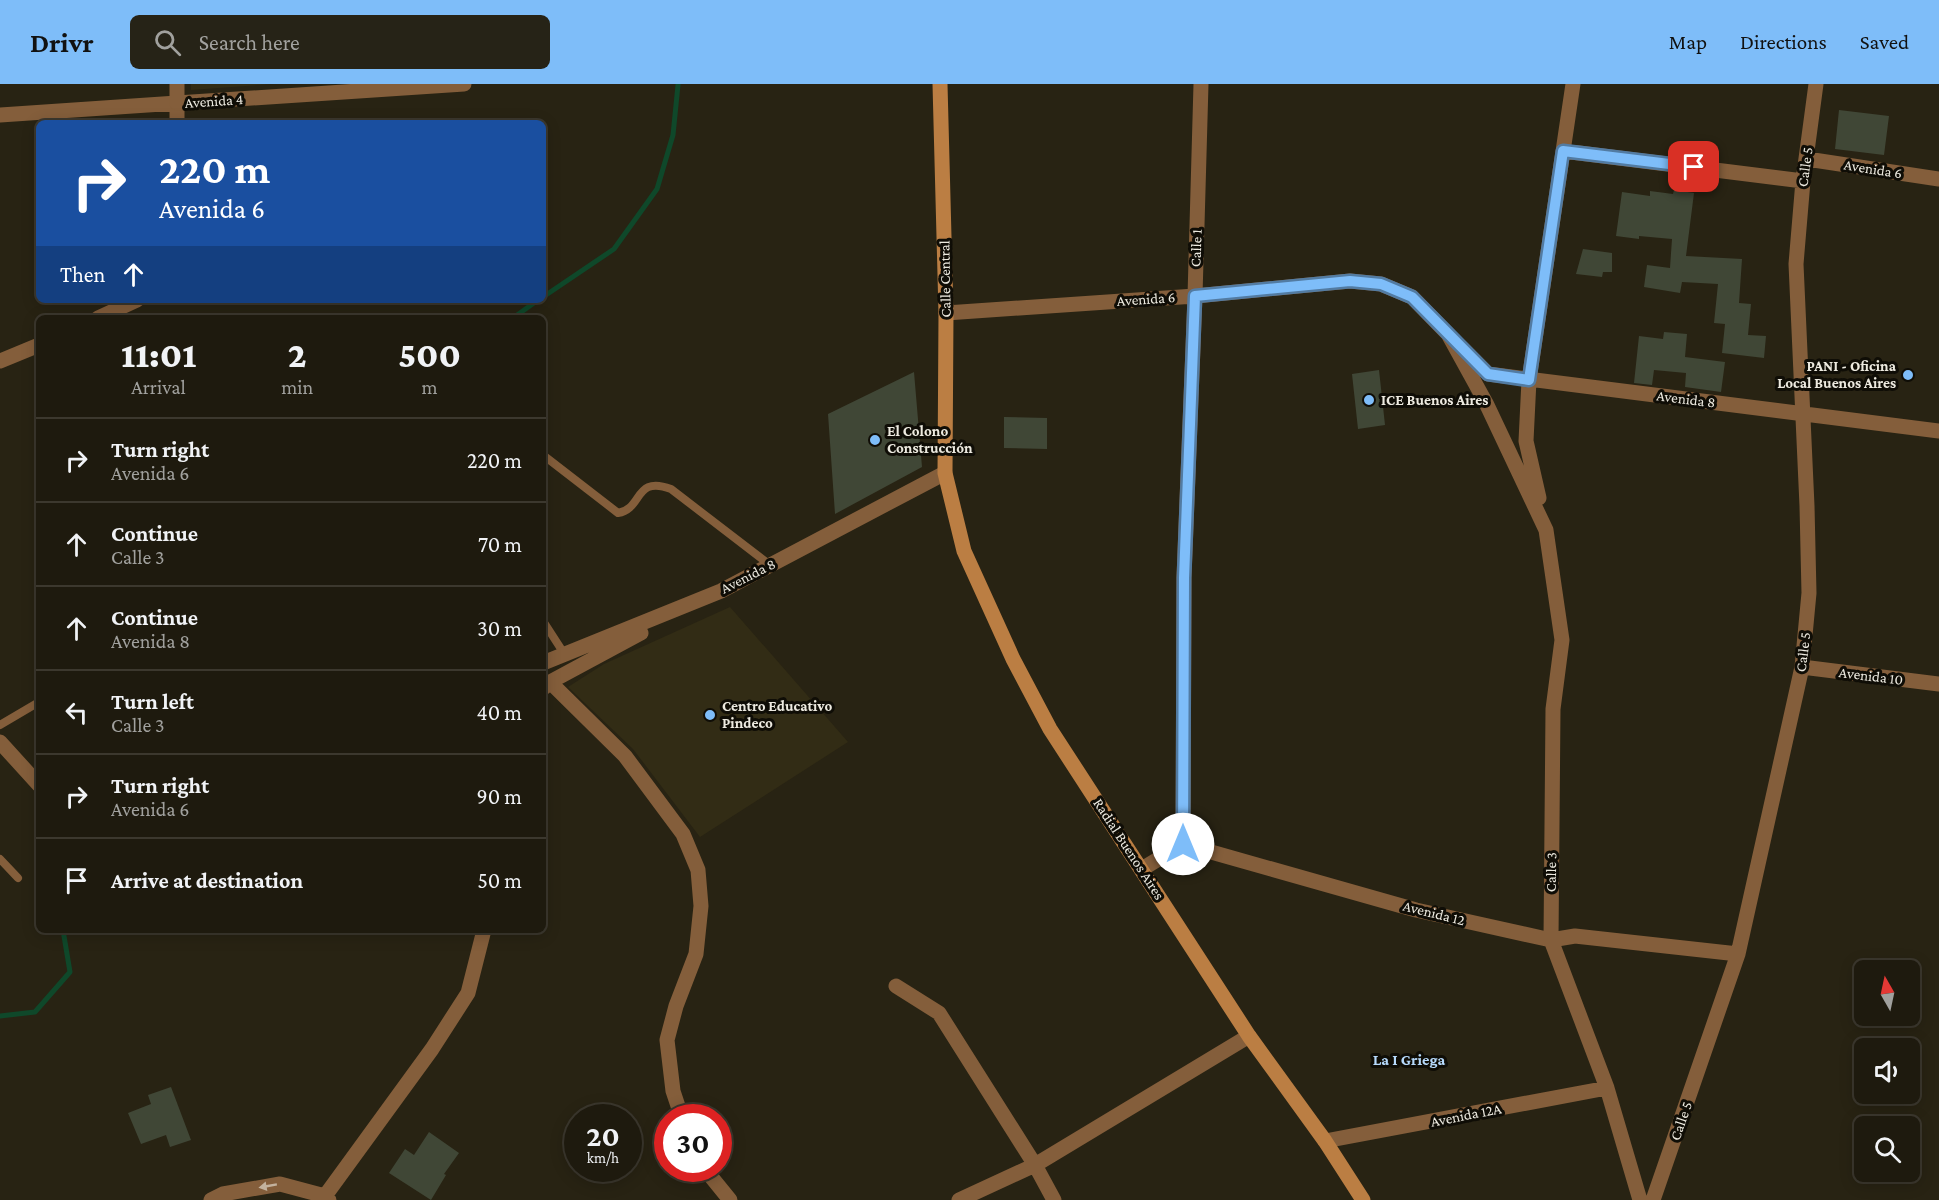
<!DOCTYPE html>
<meta charset="utf-8">
<style>
:root{--surface:#1e1a0e;--page:#262317;--text:#f1f3f6;--muted:#a1a19e;--line:#3c382e;--accent:#7ebdf9}
body{margin:0;font-family:"Crimson Pro",serif;background:var(--page);color:var(--text);height:100vh;display:flex;flex-direction:column;font-size:22px;white-space:nowrap}
*{box-sizing:border-box;margin:0}
p{font-size:20px;color:var(--muted)}
.icon{flex:none;width:33px;height:33px;fill:none;stroke:currentColor;stroke-width:2;stroke-linecap:round;stroke-linejoin:round}
.map{position:relative;flex:1;overflow:hidden}
.details{position:absolute;left:36px;top:231px;width:510px;height:618px;display:flex;flex-direction:column;background:var(--surface);border-radius:9px;box-shadow:0 3px 15px #0003,0 0 0 2px var(--line)}
.details>*{flex:none}
.hud{position:absolute;left:36px;top:36px;width:510px;height:183px;border-radius:9px;box-shadow:0 3px 15px #0003,0 0 0 2px var(--line);background:#1a4fa0;color:#fff;overflow:hidden}
.needle{width:39px;rotate:351deg}
.buttons{position:absolute;left:1854px;top:876px;display:grid;gap:12px}
.buttons a{display:grid;place-items:center;width:66px;height:66px;border-radius:9px;background:var(--surface);box-shadow:0 3px 15px #0003,0 0 0 2px var(--line);font-size:30px}
.speed{position:absolute;left:564px;top:1020px;display:flex;gap:12px;font-size:30px;font-weight:700;text-align:center}
.speed>*{display:grid;place-content:center;width:78px;height:78px;border-radius:50%;background:var(--surface);box-shadow:0 3px 15px #0003,0 0 0 2px var(--line);line-height:1}
.speed small{font-size:15px;font-weight:400}
.speed .limit{border:9px solid #d22;background:#fff;color:#111}
.pin{position:absolute;display:grid;place-items:center;width:51px;height:51px;color:#fff;margin:-26px;border-radius:12px;box-shadow:0 3px 9px #0006}
.me{position:absolute;width:66px;margin:-33px;rotate:0deg;stroke-linejoin:round;filter:drop-shadow(0 0 4px #0008)}
.turn{display:flex;align-items:center;gap:21px;height:126px;padding:0 24px;font-size:27px}
.turn .icon{width:78px;height:78px;stroke-width:2.5}
.turn b{display:block;font-size:42px;line-height:51px}
.then{display:flex;align-items:center;height:57px;padding:0 24px;background:#0003;gap:12px;font-size:22px}
.eta{display:flex;justify-content:space-evenly;align-items:center;height:102px;text-align:center}
.eta b{font-size:36px;font-weight:800;line-height:42px}
ul{padding:0;list-style:none}
li{display:flex;align-items:center;gap:18px;height:84px;padding:0 24px;border-top:2px solid var(--line)}
li div{flex:1}
li b{display:block;font-size:22px}
li em{font-style:normal}
header{display:flex;align-items:center;gap:36px;box-sizing:border-box;height:84px;padding:0 30px;background:var(--accent);color:#111}
header strong{font-size:28px}
nav{display:flex;gap:33px;margin-inline-start:auto;font-size:21px}
.search{width:420px;height:54px;background:var(--page);display:flex;align-items:center;gap:15px;box-sizing:border-box;padding:0 21px;border-radius:9px;color:var(--muted);font-size:22px}
.map>svg:first-child{display:block}
.built{fill:#322c15}
.lines{fill:none;stroke-linecap:round;stroke-linejoin:round}
.stream{stroke:#0f482a;stroke-width:5}
.building{fill:#404736}
.service{stroke:#845e3b;stroke-width:8}
.minor{stroke:#845e3b;stroke-width:15}
.tertiary{stroke:#845e3b;stroke-width:15}
.secondary{stroke:#bb7e43;stroke-width:15}
.oneway{fill:#c3b29e}
.route-casing{stroke:#527ba2;stroke-width:15}
.route{stroke:#7ebdf9;stroke-width:10}
.poi-dot{fill:#7ebdf9;stroke:#0f0d06;stroke-width:2}
.labels{text-anchor:middle;dominant-baseline:central;stroke-width:6;stroke-linejoin:round;paint-order:stroke}
.street-label{font-size:15px;fill:#edeae0;stroke:#0f0d06}
.poi-label{font-size:15px;font-weight:bold;fill:#edeae0;stroke:#0f0d06;text-anchor:start}
.neighbourhood-label{font-size:16px;font-weight:bold;fill:#b6d9fb;stroke:#0f0d06}
</style>
<header>
<strong>Drivr</strong>
<div class="search"><svg class="icon" aria-label="search" viewBox="0 0 24 24"><circle cx="10" cy="10" r="6"/><path d="M15 15l6 6"/></svg>Search here</div>
<nav><a>Map</a><a>Directions</a><a>Saved</a></nav>
</header>
<div class="map">
<svg width="1939" height="1116" viewBox="0 0 1939 1116">
<rect width="100%" height="100%" fill="#282313"/>
<!-- built -->
<path class="built" d="M 191,0 L 271,0 L 191,6 Z
M 730,523 L 848,658 L 700,753 L 633,665 L 568,603 L 604,580 Z"/>
<g class="lines">
<!-- stream -->
<path class="stream" d="M 543,213 L 614,165 L 657,105 L 673,51 L 678,1
M 513,234 L 538,216
M 0,932 L 35,928 L 70,888 L 63,846"/>
</g>
<!-- building -->
<path class="building" d="M 1839,26 L 1889,32 L 1884,71 L 1835,65 Z
M 1674,106 L 1694,109 L 1686,172 L 1742,175 L 1739,219 L 1751,220 L 1748,251 L 1766,252 L 1764,274 L 1722,269 L 1725,240 L 1714,239 L 1718,200 L 1682,198 L 1680,209 L 1644,203 L 1647,181 L 1670,184 L 1672,155 L 1639,152 L 1639,155 L 1616,152 L 1622,108 L 1650,112 L 1650,107 L 1673,110 Z
M 1583,165 L 1612,169 L 1612,188 L 1603,188 L 1602,193 L 1576,190 Z
M 1664,248 L 1687,250 L 1685,273 L 1725,278 L 1721,308 L 1685,303 L 1686,289 L 1654,286 L 1652,301 L 1634,299 L 1639,252 L 1663,255 Z
M 1379,286 L 1385,341 L 1358,345 L 1352,290 Z
M 914,288 L 922,383 L 835,430 L 828,330 Z
M 1004,333 L 1047,334 L 1047,365 L 1004,364 Z
M 171,1003 L 191,1056 L 170,1063 L 166,1051 L 141,1060 L 128,1029 L 151,1020 L 148,1011 Z
M 429,1048 L 459,1069 L 444,1090 L 446,1091 L 431,1116 L 389,1089 L 405,1065 L 414,1071 Z"/>
<g class="lines">
<!-- service -->
<path class="service" d="M 318,216 L 321,217
M 543,371 L 618,429 C 643,425 634,391 671,405 L 770,481
M 543,537 L 565,571
M 0,641 L 39,618
M 0,775 L 18,794"/>
<!-- minor -->
<path class="minor" d="M 0,31 L 177,19 L 177,39
M 1563,67 L 1803,97
M 1807,75 L 1939,95
M 946,229 L 1195,212 L 1350,197 L 1381,200 L 1412,213 L 1448,250 L 1486,319 L 1546,446 L 1562,556 L 1553,625 L 1551,856 L 1607,1004 L 1640,1116
M 98,234 L 137,216
M 1461,263 L 1488,290 L 1939,347
M 0,277 L 39,261
M 1539,414 L 1526,357 L 1529,296 L 1573,0
M 543,579 L 721,507 L 945,389
M 1802,583 L 1939,600
M 550,598 L 625,672 L 683,750 L 698,786 L 701,822 L 696,870 L 676,922 L 667,956 L 673,1007 L 682,1034
M 545,603 L 550,598 L 641,549
M 0,658 L 39,701
M 1183,760 L 1184,493 L 1195,212 L 1201,0
M 1142,785 L 1183,760 L 1416,826 L 1551,856 L 1575,852 L 1738,870
M 896,902 L 939,929 L 1035,1081 L 1054,1116
M 1325,1057 L 1607,1004
M 704,1084 L 730,1116
M 325,1112 L 432,965 L 468,909 L 484,846
M 211,1116 L 223,1110 L 280,1100 L 325,1112 L 329,1116
M 959,1116 L 1035,1081 L 1249,952
M 1653,1116 L 1738,870 L 1802,583 L 1809,509 L 1807,422 L 1796,180 L 1803,97 L 1816,0"/>
<!-- tertiary -->
<path class="tertiary" d="M 177,0 L 177,19 L 464,0"/>
<!-- secondary -->
<path class="secondary" d="M 940,0 L 946,229 L 945,389 L 964,467 L 1013,575 L 1050,645 L 1249,952 L 1325,1057 L 1363,1116"/>
</g>
<!-- one-way arrows -->
<defs><path id="oneway-solid" d="M-6-.8H1V-3.2L6.5 0L1 3.2V.8H-6Z" transform="scale(1.5)"/></defs>
<use class="oneway" href="#oneway-solid" transform="translate(268 1102) rotate(170)"/>
<g class="lines">
<defs>
<path id="route" d="M 1183,760 L 1184,494 L 1195,212 L 1350,197 L 1381,200 L 1412,213 L 1488,290 L 1529,296 L 1563,67 L 1694,83"/>
</defs>
<!-- route casing -->
<use href="#route" class="route-casing"/>
<!-- route -->
<use href="#route" class="route"/>
</g>
<!-- markers -->
<g class="poi-dot">
<circle cx="1908" cy="291" r="6"/>
<circle cx="1369" cy="316" r="6"/>
<circle cx="875" cy="356" r="6"/>
<circle cx="710" cy="631" r="6"/>
</g>
<g class="labels">
<!-- street labels -->
<g class="street-label">
<text transform="translate(214 17) rotate(-4)">Avenida 4</text>
<text transform="translate(1805 83) rotate(-82)">Calle 5</text>
<text transform="translate(1873 85) rotate(9)">Avenida 6</text>
<text transform="translate(1196 164) rotate(-88)">Calle 1</text>
<text transform="translate(945 195) rotate(-91)">Calle Central</text>
<text transform="translate(1146 215) rotate(-4)">Avenida 6</text>
<text transform="translate(1686 315) rotate(7)">Avenida 8</text>
<text transform="translate(748 492) rotate(-27)">Avenida 8</text>
<text transform="translate(1803 568) rotate(-83)">Calle 5</text>
<text transform="translate(1871 592) rotate(7)">Avenida 10</text>
<text transform="translate(1129 765) rotate(57)">Radial Buenos Aires</text>
<text transform="translate(1551 788) rotate(-89)">Calle 3</text>
<text transform="translate(1434 829) rotate(14)">Avenida 12</text>
<text transform="translate(1466 1031) rotate(-11)">Avenida 12A</text>
<text transform="translate(1681 1037) rotate(-71)">Calle 5</text>
</g>
<!-- poi labels -->
<g class="poi-label">
<text x="1896" y="282" text-anchor="end">PANI - Oficina<tspan x="1896" dy="17">Local Buenos Aires</tspan></text>
<text x="1381" y="316">ICE Buenos Aires</text>
<text x="887" y="347">El Colono<tspan x="887" dy="17">Construcción</tspan></text>
<text x="722" y="622">Centro Educativo<tspan x="722" dy="17">Pindeco</tspan></text>
</g>
<!-- neighbourhood labels -->
<g class="neighbourhood-label">
<text x="1409" y="975">La I Griega</text>
</g>
</g>
</svg>
<div class="buttons">
<a><svg class="needle" viewBox="-14 -14 28 28"><path d="M0-13l5 13h-10z" fill="#e53935"/><path d="M0 13l5-13h-10z" fill="#a1a19e"/></svg></a>
<a><svg class="icon" aria-label="sound" viewBox="0 0 24 24"><path d="M4 9h4l5-4v14l-5-4H4zM17 9q2 3 0 6"/></svg></a>
<a><svg class="icon" aria-label="search" viewBox="0 0 24 24"><circle cx="10" cy="10" r="6"/><path d="M15 15l6 6"/></svg></a>
</div>
<div class="speed"><div>20<small>km/h</small></div><div class="limit">30</div></div>
<div class="pin" style="left:1694px;top:83px;background:#d93025"><svg class="icon" aria-label="arrive" viewBox="0 0 24 24"><path d="M6 21V4h12l-3 4 3 4H6"/></svg></div>
<svg class="me" style="left:1183px;top:760px" viewBox="-20 -20 40 40"><circle r="19" fill="#fff"/><path d="M0-13L10 11 0 6-10 11z" fill="#7ebdf9"/></svg>
<div class="hud">
<div class="turn"><svg class="icon" aria-label="right" viewBox="0 0 24 24"><path d="M7 20v-9h11M14 6l5 5-5 5"/></svg><div><b>220 m</b>Avenida 6</div></div>
<div class="then">Then<svg class="icon" aria-label="ahead" viewBox="0 0 24 24"><path d="M12 20V5M6 11l6-6 6 6"/></svg></div>
</div>
<section class="details">
<div class="eta">
<div><b>11:01</b><p>Arrival</p></div>
<div><b>2</b><p>min</p></div>
<div><b>500</b><p>m</p></div>
</div>
<ul>
<li><svg class="icon" aria-label="right" viewBox="0 0 24 24"><path d="M7 20v-9h11M14 6l5 5-5 5"/></svg><div><b>Turn right</b><p>Avenida 6</p></div><em>220 m</em></li>
<li><svg class="icon" aria-label="ahead" viewBox="0 0 24 24"><path d="M12 20V5M6 11l6-6 6 6"/></svg><div><b>Continue</b><p>Calle 3</p></div><em>70 m</em></li>
<li><svg class="icon" aria-label="ahead" viewBox="0 0 24 24"><path d="M12 20V5M6 11l6-6 6 6"/></svg><div><b>Continue</b><p>Avenida 8</p></div><em>30 m</em></li>
<li><svg class="icon" aria-label="left" viewBox="0 0 24 24"><path d="M17 20v-9H6M10 6l-5 5 5 5"/></svg><div><b>Turn left</b><p>Calle 3</p></div><em>40 m</em></li>
<li><svg class="icon" aria-label="right" viewBox="0 0 24 24"><path d="M7 20v-9h11M14 6l5 5-5 5"/></svg><div><b>Turn right</b><p>Avenida 6</p></div><em>90 m</em></li>
<li><svg class="icon" aria-label="arrive" viewBox="0 0 24 24"><path d="M6 21V4h12l-3 4 3 4H6"/></svg><div><b>Arrive at destination</b></div><em>50 m</em></li>
</ul>
</section>
</div>
